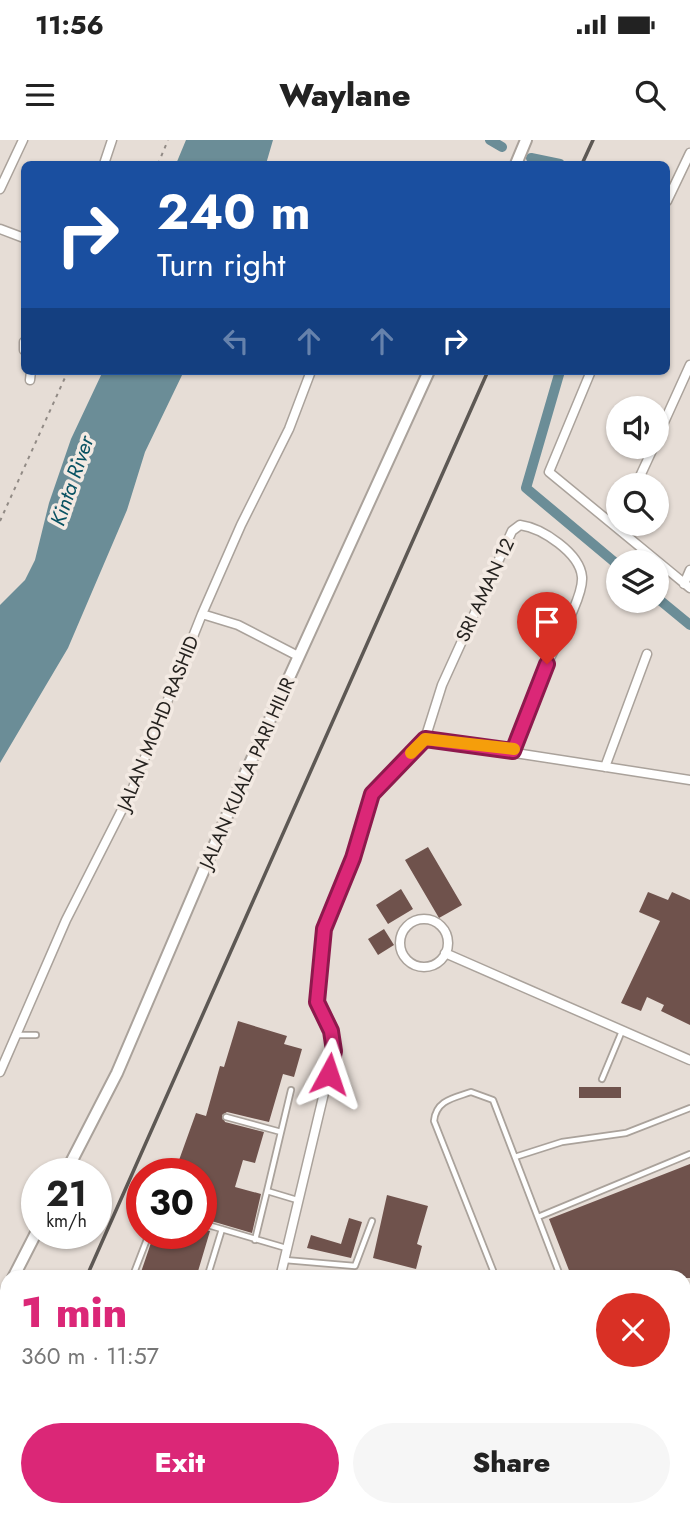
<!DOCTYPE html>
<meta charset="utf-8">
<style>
:root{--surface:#fff;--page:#f6f6f6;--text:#222;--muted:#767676;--accent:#db2777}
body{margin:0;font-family:Jost,sans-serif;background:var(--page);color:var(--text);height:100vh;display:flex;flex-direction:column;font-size:26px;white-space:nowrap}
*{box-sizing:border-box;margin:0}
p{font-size:23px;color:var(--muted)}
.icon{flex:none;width:38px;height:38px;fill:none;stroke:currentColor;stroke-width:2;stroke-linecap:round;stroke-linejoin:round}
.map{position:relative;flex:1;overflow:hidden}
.side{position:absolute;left:0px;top:1130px;width:691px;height:247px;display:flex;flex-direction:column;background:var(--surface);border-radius:21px 21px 0 0;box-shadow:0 2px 5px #0004}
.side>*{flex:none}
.hud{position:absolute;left:21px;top:21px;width:649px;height:214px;border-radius:10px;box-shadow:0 2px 5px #0004;background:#1a4fa0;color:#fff;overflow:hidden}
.controls{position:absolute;left:606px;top:256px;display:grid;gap:14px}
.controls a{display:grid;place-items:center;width:63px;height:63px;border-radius:50%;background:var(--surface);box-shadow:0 2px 5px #0004;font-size:35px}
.speed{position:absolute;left:21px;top:1018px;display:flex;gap:14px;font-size:35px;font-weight:700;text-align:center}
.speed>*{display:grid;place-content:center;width:91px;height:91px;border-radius:50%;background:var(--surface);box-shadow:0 2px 5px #0004;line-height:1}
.speed small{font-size:18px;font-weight:400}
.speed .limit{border:10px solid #d22;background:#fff;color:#111}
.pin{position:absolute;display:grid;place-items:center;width:60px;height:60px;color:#fff;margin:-72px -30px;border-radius:50% 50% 50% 0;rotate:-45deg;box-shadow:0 0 7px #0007}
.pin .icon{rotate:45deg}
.me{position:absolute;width:77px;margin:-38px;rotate:5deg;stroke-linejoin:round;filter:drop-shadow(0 0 5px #0008)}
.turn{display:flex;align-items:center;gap:24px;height:147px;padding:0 21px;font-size:32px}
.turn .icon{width:91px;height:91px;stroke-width:2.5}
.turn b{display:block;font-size:49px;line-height:60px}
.lanes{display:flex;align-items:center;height:66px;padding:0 21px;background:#0003;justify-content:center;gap:35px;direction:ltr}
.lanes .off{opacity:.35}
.round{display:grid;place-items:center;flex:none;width:74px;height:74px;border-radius:37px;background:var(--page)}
.summary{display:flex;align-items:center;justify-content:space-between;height:119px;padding:0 21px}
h1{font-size:42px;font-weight:800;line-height:52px;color:var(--accent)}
.primary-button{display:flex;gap:14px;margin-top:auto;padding:14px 21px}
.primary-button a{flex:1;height:80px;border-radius:42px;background:var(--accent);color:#fff;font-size:28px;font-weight:800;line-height:80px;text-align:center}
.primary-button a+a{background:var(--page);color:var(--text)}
.status{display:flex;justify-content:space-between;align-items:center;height:49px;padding:0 35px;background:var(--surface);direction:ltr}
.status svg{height:19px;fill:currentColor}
header{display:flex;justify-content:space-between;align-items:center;height:91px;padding:0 21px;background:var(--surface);font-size:32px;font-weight:800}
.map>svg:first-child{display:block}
.water{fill:#6b8d97}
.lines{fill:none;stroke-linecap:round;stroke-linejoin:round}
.canal{stroke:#6b8d97;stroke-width:10}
.building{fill:#6f524c}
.service-casing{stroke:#aaa29b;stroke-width:8}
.minor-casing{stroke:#aaa29b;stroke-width:11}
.tertiary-casing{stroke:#aaa29b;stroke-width:14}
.path{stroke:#918a85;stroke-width:2;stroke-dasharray:3.5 5;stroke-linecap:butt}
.service{stroke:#fff;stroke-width:4.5}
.minor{stroke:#fff;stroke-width:8}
.tertiary{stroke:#fff;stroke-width:10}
.rail{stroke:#5d5854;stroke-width:3.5}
.route-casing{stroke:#8e194d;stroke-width:18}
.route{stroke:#db2777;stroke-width:12}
.slow{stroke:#f59e0b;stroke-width:12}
.labels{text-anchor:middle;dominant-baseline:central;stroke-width:7;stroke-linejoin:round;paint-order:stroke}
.street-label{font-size:19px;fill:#25221f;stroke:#f3eae3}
.water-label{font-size:21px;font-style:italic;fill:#085262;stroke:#f3eae3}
</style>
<div class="status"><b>11:56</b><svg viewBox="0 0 49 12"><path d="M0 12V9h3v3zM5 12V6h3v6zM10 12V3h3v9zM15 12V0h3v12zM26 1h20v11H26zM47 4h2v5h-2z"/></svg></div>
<header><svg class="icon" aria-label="menu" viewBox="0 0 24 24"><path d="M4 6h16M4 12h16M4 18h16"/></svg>Waylane<svg class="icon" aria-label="search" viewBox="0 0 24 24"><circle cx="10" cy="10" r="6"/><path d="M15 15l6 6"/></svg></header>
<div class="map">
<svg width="690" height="1377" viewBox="0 0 690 1377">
<rect width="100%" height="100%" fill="#e6ddd6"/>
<!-- water -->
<path class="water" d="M 186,0 L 273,0 L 266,24 L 176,24 Z
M 103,231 L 184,231 L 145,312 L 127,370 L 68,508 L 0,623 L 0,465 L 25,440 L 35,420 L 49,363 L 71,299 Z"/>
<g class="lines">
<!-- canal -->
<path class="canal" d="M 490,0 L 502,7
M 531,18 L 560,24
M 560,231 L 526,348 L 618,425
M 656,457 L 690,485"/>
</g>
<!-- building -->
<path class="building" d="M 428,707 L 462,765 L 439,778 L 405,720 Z
M 401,749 L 413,769 L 388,784 L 376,765 Z
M 648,752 L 668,760 L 672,752 L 690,760 L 690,885 L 661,871 L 664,865 L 647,857 L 641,871 L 621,863 L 660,781 L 639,772 Z
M 384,789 L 394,805 L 378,815 L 368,799 Z
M 238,881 L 287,896 L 284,904 L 302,909 L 294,937 L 283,934 L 269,982 L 227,972 L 222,975 L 225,982 L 264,992 L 255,1023 L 243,1020 L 235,1047 L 261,1054 L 252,1093 L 201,1078 L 201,1034 L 174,1034 L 196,973 L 206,976 L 220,926 L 224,927 Z
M 579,947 L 621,947 L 621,958 L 579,958 Z
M 690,1024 L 690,1138 L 572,1138 L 549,1079 Z
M 387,1055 L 428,1066 L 417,1104 L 422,1106 L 416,1129 L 373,1118 Z
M 349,1078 L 362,1082 L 351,1118 L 307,1108 L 311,1095 L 341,1104 Z
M 201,1088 L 210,1091 L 196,1138 L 139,1138 L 154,1094 L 201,1094 Z"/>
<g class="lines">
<defs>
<path id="service" d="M 15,895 L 36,895
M 602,939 L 622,891
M 291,950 L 267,1051 L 297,1060
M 226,977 L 281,992
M 515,1017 L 562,1002 L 626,993 L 690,968
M 538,1077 L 690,1014
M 201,1083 L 286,1108
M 255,1100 L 267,1051
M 285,1120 L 355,1126 L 372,1081
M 132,1138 L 149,1094
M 207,1138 L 222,1089
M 496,1138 L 434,981 C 436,960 454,958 471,952 L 493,960 L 561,1138
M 684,1150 L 690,1148
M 684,1323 L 690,1334
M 684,1345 L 690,1342
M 344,1370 L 376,1377"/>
<path id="minor" d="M 104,24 L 112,0
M 0,49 L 23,0
M 667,61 L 690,13
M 0,89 L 24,98
M 24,202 L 24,210
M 591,231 L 549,332 L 690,448
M 30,240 L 31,231
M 656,300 L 690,225
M 636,345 L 654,306
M 684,444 L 690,430
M 202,474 L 238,485 L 298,516
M 425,599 L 442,545 L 512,391 L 520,385 C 542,388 580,413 582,437 C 584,460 546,521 537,546 C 528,567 521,589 513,611
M 425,599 L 690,640
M 605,627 L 647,514
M400 803a24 24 0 1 1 48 0a24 24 0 1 1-48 0Z
M 445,813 L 690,920
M 0,932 L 66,780 L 132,650 L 202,474 L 241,385 L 289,289 L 311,231
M 280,1138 L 334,911 L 331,891 L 317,862 L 324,789 L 353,717 L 372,655 L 425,599
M 229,1377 L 231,1370"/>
<path id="tertiary" d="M 516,24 L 526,0
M 65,1034 L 117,933 L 241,643 L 429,231
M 13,1138 L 37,1091
M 0,1163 L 7,1149"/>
</defs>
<!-- service casing -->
<use href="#service" class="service-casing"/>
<!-- minor casing -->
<use href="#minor" class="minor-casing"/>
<!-- tertiary casing -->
<use href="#tertiary" class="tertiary-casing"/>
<!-- path -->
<path class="path" d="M 158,24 L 168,0
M 0,381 L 68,231"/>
<!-- service -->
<use href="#service" class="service"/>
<!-- minor -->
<use href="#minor" class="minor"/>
<!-- tertiary -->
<use href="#tertiary" class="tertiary"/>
<!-- rail -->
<path class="rail" d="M 582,24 L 593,0
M 86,1138 L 488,231
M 0,1309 L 7,1294
M 0,1327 L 7,1311"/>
</g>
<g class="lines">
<defs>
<path id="route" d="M 329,934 L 334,911 L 331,891 L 317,862 L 324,789 L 353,718 L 372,654 L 425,599 L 513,611 L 547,524"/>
</defs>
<!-- route casing -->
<use href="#route" class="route-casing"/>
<!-- route -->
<use href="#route" class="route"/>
<!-- slow -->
<path class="slow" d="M 411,613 L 425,599 L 514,609"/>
</g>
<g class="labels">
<!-- street labels -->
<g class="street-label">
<text transform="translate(485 450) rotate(-65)">SRI AMAN 12</text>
<text transform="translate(158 583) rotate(-68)">JALAN MOHD RASHID</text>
<text transform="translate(247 633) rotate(-66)">JALAN KUALA PARI HILIR</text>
</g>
<!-- water labels -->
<g class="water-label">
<text transform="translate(72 341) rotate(-71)">Kinta River</text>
</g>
</g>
</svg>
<div class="controls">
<a><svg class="icon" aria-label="sound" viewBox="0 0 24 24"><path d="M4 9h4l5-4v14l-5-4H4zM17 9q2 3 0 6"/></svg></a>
<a><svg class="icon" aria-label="search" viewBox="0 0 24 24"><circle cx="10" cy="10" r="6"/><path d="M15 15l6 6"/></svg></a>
<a><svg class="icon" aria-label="layers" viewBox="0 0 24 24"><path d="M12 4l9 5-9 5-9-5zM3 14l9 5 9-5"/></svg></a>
</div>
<div class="speed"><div>21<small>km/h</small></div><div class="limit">30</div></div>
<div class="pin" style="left:547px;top:524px;background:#d93025"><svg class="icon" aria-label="arrive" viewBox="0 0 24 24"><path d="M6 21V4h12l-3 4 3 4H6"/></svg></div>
<svg class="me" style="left:329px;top:934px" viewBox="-20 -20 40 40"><path d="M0-17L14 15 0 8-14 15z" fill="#db2777" stroke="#fff" stroke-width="4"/></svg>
<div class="hud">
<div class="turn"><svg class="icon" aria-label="right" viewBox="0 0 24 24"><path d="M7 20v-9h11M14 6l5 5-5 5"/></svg><div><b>240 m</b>Turn right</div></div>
<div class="lanes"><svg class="icon off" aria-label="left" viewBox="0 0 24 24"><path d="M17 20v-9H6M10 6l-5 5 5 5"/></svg><svg class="icon off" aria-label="ahead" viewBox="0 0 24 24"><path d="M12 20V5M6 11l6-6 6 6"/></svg><svg class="icon off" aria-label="ahead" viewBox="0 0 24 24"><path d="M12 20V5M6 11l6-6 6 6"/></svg><svg class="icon" aria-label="right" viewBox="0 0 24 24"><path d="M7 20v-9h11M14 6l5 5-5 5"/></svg></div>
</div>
<section class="side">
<div class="summary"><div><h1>1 min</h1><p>360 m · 11:57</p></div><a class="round" style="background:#d93025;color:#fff"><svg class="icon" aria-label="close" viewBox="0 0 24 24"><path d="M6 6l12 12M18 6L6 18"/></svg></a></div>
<div class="primary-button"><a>Exit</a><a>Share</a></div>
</section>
</div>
